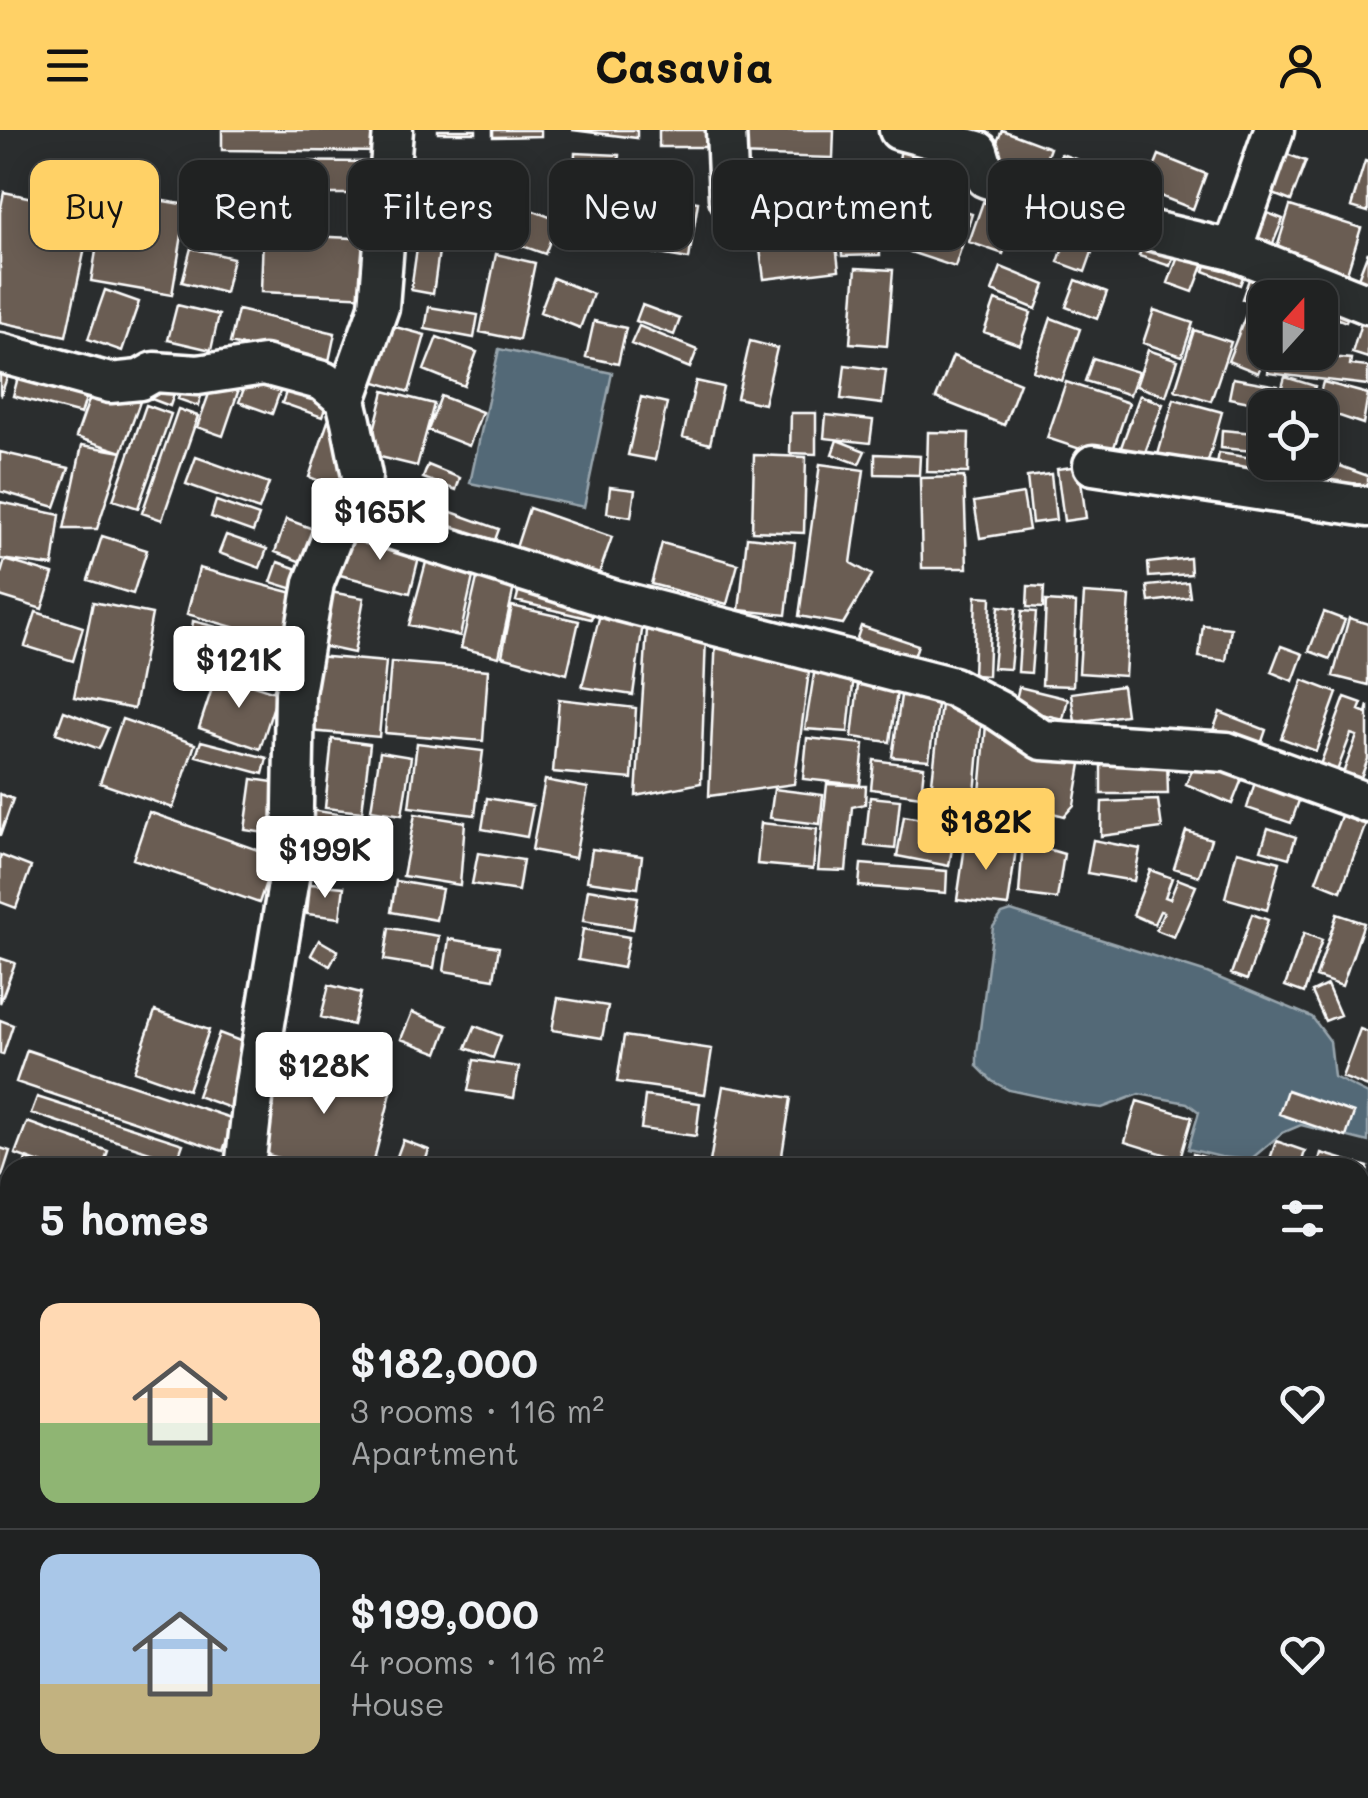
<!DOCTYPE html>
<meta charset="utf-8">
<style>
:root{--surface:#202222;--page:#2d2f2f;--text:#f1f3f6;--muted:#a2a4a5;--line:#3d3f40;--accent:#ffd166}
body{margin:0;font-family:Mali,sans-serif;background:var(--page);color:var(--text);height:100vh;display:flex;flex-direction:column;font-size:38px;white-space:nowrap}
*{box-sizing:border-box;margin:0}
p{font-size:32px;color:var(--muted)}
.icon{flex:none;width:55px;height:55px;fill:none;stroke:currentColor;stroke-width:2;stroke-linecap:round;stroke-linejoin:round}
.map{position:relative;flex:1;overflow:hidden}
.side{position:absolute;left:0px;top:1028px;width:1370px;height:642px;display:flex;flex-direction:column;background:var(--surface);border-radius:30px 30px 0 0;box-shadow:0 5px 25px #0003,0 0 0 2px var(--line)}
.side>*{flex:none}
.top-card{position:absolute;left:30px;top:30px;width:1310px;height:90px;display:flex;gap:20px}
.needle{width:65px;rotate:21deg}
.fabs{position:absolute;left:1248px;top:150px;display:grid;gap:20px}
.fabs a{display:grid;place-items:center;width:90px;height:90px;border-radius:20px;background:var(--surface);box-shadow:0 5px 25px #0003,0 0 0 2px var(--line);font-size:50px}
.price{position:absolute;translate:-50% -85px;padding:0 22px;border-radius:10px;background:#fff;color:#222;font-size:32px;line-height:65px;filter:drop-shadow(0 2px 5px #0008)}
.price::after{content:'';position:absolute;left:50%;top:60px;width:30px;height:22px;margin-left:-15px;background:inherit;clip-path:polygon(0 0,100% 0,50% 100%)}
.price.selected{background:var(--accent);color:#111}
ul{padding:0;list-style:none}
li{display:flex;align-items:center;gap:30px;height:250px;padding:0 40px}
li+li{border-top:2px solid var(--line)}
li span{display:grid;place-items:center;flex:none;width:280px;height:200px;border-radius:20px;color:#555}
li>.icon{margin-inline-start:auto}
span .icon{width:120px;height:120px;fill:#fffc;stroke-width:1}
li b{font-size:42px}
h2{display:flex;justify-content:space-between;align-items:center;height:120px;padding:0 40px;font-size:42px}
.tag{padding:0 35px;border-radius:20px;background:var(--surface);box-shadow:0 5px 25px #0003,0 0 0 2px var(--line);font-size:35px;line-height:90px}
.tag.selected{background:var(--accent);color:#111}
header{display:flex;justify-content:space-between;align-items:center;height:130px;padding:0 40px;background:var(--accent);color:#111;font-size:45px;font-weight:700}
.map>svg:first-child{display:block}
.water{fill:#536977;stroke:#98a5ad;stroke-width:2.5}
.building{fill:#6b5d52;stroke:#fff;stroke-width:2.5}
.lines{fill:none;stroke-linecap:round;stroke-linejoin:round}
.minor-casing{stroke:#fff;stroke-width:45}
.minor{stroke:#2a2d2e;stroke-width:38}
</style>
<header><svg class="icon" aria-label="menu" viewBox="0 0 24 24"><path d="M4 6h16M4 12h16M4 18h16"/></svg>Casavia<svg class="icon" aria-label="person" viewBox="0 0 24 24"><circle cx="12" cy="8" r="4"/><path d="M4 21q1-7 8-7t8 7"/></svg></header>
<div class="map">
<svg width="1368" height="1668" viewBox="0 0 1368 1668">
<rect width="100%" height="100%" fill="#2a2d2e"/>
<filter id="ink" filterUnits="userSpaceOnUse"><feTurbulence type="fractalNoise" baseFrequency=".01" numOctaves="2"/><feDisplacementMap in="SourceGraphic" scale="20" xChannelSelector="R" yChannelSelector="G"/><feConvolveMatrix kernelMatrix="1 2 1 2 8 2 1 2 1" color-interpolation-filters="sRGB"/></filter>
<g filter="url(#ink)">
<!-- water -->
<path class="water" d="M499,219l113,24 -28,134 -114,-24z
M1011,781l196,62 105,44 18,24 4,36 34,17v48l-67,-17 -19,8 -32,27 -29,-3 -33,-8 11,-37 -12,-9 -48,-9 -37,14 -18,-2 -75,-16 -17,-9 -15,-15v-13l16,-126 9,-13z"/>
<!-- building -->
<path class="building" d="M222,0h160v22l-160,-2z
M438,0h38v3h-38z
M493,0h48v6l-48,1z
M572,0h65v8z
M659,0h49v17h-49z
M737,0h97l-1,28 -97,-3z
M1002,0l48,18 -13,35 -49,-19z
M901,16l71,11 -4,22 -70,-10z
M1278,21l28,10 -15,40 -28,-11z
M575,23l44,2 -2,29 -43,-2z
M1061,24l26,9 -8,22 -25,-9z
M1159,25l47,19 -13,35 -48,-19z
M236,31l140,1v32h-140z
M1365,31l3,1v50l-17,-5z
M1092,37l33,11 -10,29 -33,-12z
M434,47l59,12 -8,37 -59,-12z
M878,55l2,70 -38,1 -3,-70z
M576,58l44,16 -13,38 -44,-16z
M106,61l81,14 -15,90 -81,-14z
M4,62l89,19 -27,125 -66,-14v-110z
M646,64l52,8 -9,57 -53,-9z
M895,66l23,7 -6,20 -23,-8z
M499,68l59,22 -13,34 -59,-21z
M927,69l45,15 -17,53 -45,-15z
M983,72l34,12 -14,40 -34,-12z
M831,73l8,67 -75,9 -9,-67z
M1290,76l71,22 -14,45 -71,-22z
M1255,78l28,11 -16,39 -27,-11z
M203,81h62l1,15h-63z
M1075,84l27,10 -17,48 -27,-10z
M263,104l112,5 -3,58 -111,-5z
M1146,104l32,10 -8,22 -31,-10z
M418,111l22,3 -7,50 -22,-4z
M191,118l42,10 -8,35 -43,-11z
M1211,121l37,13 -8,21 -36,-14z
M1368,122v39l-13,-5z
M496,124l39,9 -16,77 -39,-8z
M1179,124l25,9 -11,29 -25,-9z
M1254,135l29,10 -8,23h-10v9l-23,-8z
M1001,137l44,18 -9,24 -44,-18z
M856,138l37,2 -6,76 -37,-3z
M553,148l40,16 -13,34 -40,-16z
M1076,150l31,12 -10,27 -31,-12z
M105,160l34,12 -17,49 -34,-12z
M1320,168l33,6 -7,18 -26,-10z
M995,170l36,13 -11,32 -36,-13z
M177,175l42,10 -8,35 -43,-10z
M642,175l38,14 -6,16 -38,-14z
M429,177l49,8 -4,23 -49,-9z
M1249,177l16,7 1,38 -8,21 -30,-12z
M238,180l97,23 -7,33 -98,-23z
M1154,180l39,13 -11,33 -39,-13z
M1365,180l3,1v47l-16,-5z
M1051,188l29,11 -18,52 -29,-10z
M594,191l32,7 -8,36 -32,-7z
M388,195l37,10 -16,57 -37,-11z
M639,196l58,24 -7,18 -59,-24z
M1194,200l37,12 -20,59 -36,-11z
M437,207l40,15 -13,34 -40,-16z
M750,211l27,7 -13,56 -27,-6z
M1148,220l30,10 -12,36 -30,-10z
M1270,222l81,7 -1,6 18,2v18l-100,-12z
M953,226l67,27 -16,42 -68,-27z
M1093,228l45,14 -8,23 -45,-14z
M0,233l11,3 -10,29 -1,-1z
M845,235l41,5 -4,34 -41,-5z
M21,236l69,19 -9,29 -68,-18z
M249,245l33,11 -10,28 -33,-12z
M215,247l25,9 -17,50 -26,-9z
M1285,247l30,9 -6,21 -30,-9z
M1233,248l45,8 -3,21 -46,-9z
M96,250l46,16 -20,56 -46,-15z
M146,251l29,10 -5,15 -29,-11z
M696,251l27,6 -13,57 -27,-7z
M1066,252l63,21 -19,56 -63,-21z
M1323,252l45,12 -5,30 -47,-16z
M183,254l20,6 -5,16 -20,-7z
M289,254l40,14 -7,19 -40,-14z
M384,261l50,13 -17,62 -49,-12z
M1140,265l23,9 -20,54 -23,-8z
M441,266l41,16 -13,34 -41,-16z
M641,267l26,6 -12,57 -27,-5z
M1174,269l48,13 -17,60 -48,-14z
M146,275l25,9 -33,94 -25,-8z
M178,279l20,7 -36,104 -20,-7z
M791,283h25v41l-26,-1z
M826,285l47,5 -3,23 -46,-5z
M328,291l37,13 -19,57 -37,-14z
M1222,300l43,4v18l-44,-4z
M928,302l41,1 -1,40 -41,-1z
M837,310l28,11 -6,13 -27,-10z
M82,315l40,7 -25,77h-33z
M0,322l69,16 -14,39 -55,-16z
M1219,323l74,11 -2,15 -75,-11z
M875,324l45,2 -1,19 -44,-1z
M754,325l52,2 -2,76 -52,-2z
M196,327l73,26 -10,27 -73,-26z
M1332,333l36,13v30l-45,-17z
M820,334l44,6 -13,93 21,12 -29,49 -44,-8z
M428,335l32,13 -4,12 -33,-12z
M1079,336l7,52 -22,3 -7,-52z
M1051,344l5,46 -24,3 -5,-46z
M964,347l3,91h-45l-2,-90z
M610,357l25,3 -4,27 -24,-4z
M1023,364l6,36 -49,8 -6,-36z
M407,366l92,33 -9,25 -92,-33z
M216,371l43,15 -6,16 -42,-15z
M0,372l60,13 -7,51 -53,-7z
M529,378l83,29 -18,51 -82,-28z
M286,389l30,11 -12,33 -29,-11z
M354,401l66,22 -10,40 -70,-18z
M226,405l41,14 -7,19 -41,-15z
M102,406l45,14 -14,44 -45,-14z
M747,407l48,5 -9,73 -47,-5z
M662,413l76,21 -11,40 -76,-20z
M428,425l47,13 -15,68 -51,-11z
M1190,428l1,16 -42,3 -1,-14z
M5,430l48,14 -11,35 -42,-13v-19z
M278,432l28,10 -6,19 -29,-9z
M199,438l98,26 -12,48 -98,-28z
M478,444l37,8 -16,75 -38,-9z
M521,452l76,20 -6,17 -75,-18z
M1188,452l2,15 -41,5 -2,-16z
M1028,456l16,1 -1,21 -16,-1z
M330,462l34,6 -10,55 -33,-7z
M1084,463l46,3 -5,80 -46,-3z
M976,466l15,1 -3,79 -15,-1z
M1046,471l30,2 -3,83 -31,-1z
M93,472l59,12 -18,95 -60,-12z
M512,476l67,15 -12,53 -65,-18z
M602,476l42,10 -11,79 -51,-8z
M999,476l17,2 -6,61 -17,-1z
M1022,481l14,1 -5,61 -13,-1z
M36,482l47,15 -10,34 -48,-15z
M1324,482l21,8 -15,39 -21,-8z
M1349,488l19,6v61l-35,-9z
M193,491l105,27 -10,36 -100,-21z
M1203,495l28,3 -5,33 -27,-4z
M861,496l57,19 -6,18 -57,-19z
M647,499l59,6 -5,148 -65,13z
M716,504l95,23 -17,127 -85,12z
M1281,516l22,8 -10,27 -22,-9z
M315,526l71,6 -7,75 -70,-6z
M391,532l97,8 -5,71 -98,-8z
M815,538l39,7 -6,57 -43,-3z
M217,543l61,20 -18,56 -61,-21z
M859,546l39,9 -8,57 -38,-5z
M1303,550l34,13 -21,58 -35,-13z
M1122,556l4,29 -51,7 -4,-29z
M1019,557l49,12 -5,20 -49,-11z
M902,559l36,9 -9,62 -37,-3z
M1345,567l17,6 -3,7 7,3 2,-8v54l-8,21 -17,-7 14,-37 -6,-2 -14,37 -17,-6z
M559,569l77,9 -4,71 -79,-7z
M941,574l41,12 -9,100 -44,-8z
M64,581l44,17 -9,21 -43,-16z
M1220,582l46,18 -8,23 -47,-17z
M122,589l73,25 -22,64 -73,-25z
M986,595l32,23 64,10 -8,47 -10,11 -22,-6 -2,26 -63,-9z
M807,608l57,6 -4,41 -57,-6z
M332,609l38,5 -8,68 -37,-4z
M201,611l66,17 -4,16 -67,-18z
M417,613l66,8 -8,64 -66,-8z
M1101,619l66,8 1,37h-67z
M380,622l31,5 -9,58 -31,-5z
M1199,625l45,19 -12,30 -46,-20z
M874,630l50,7 -3,29 -50,-7z
M252,649l35,5 -8,51 -34,-5z
M1256,649l45,16 -10,28 -44,-15z
M545,650l43,8 -13,70 -43,-8z
M827,654l39,2 -1,18 -13,3 -6,64 -28,-1z
M774,659l49,6 -3,29 -50,-6z
M0,664l13,5 -13,37z
M870,667l30,3 -5,49 -30,-3z
M487,668l46,8 -6,31 -45,-8z
M1158,670l4,28 -61,8 1,-34z
M1344,678l24,10 -27,73 -25,-10z
M310,680l34,5 -7,51 -35,-5z
M149,682l126,44 -16,47 -126,-44z
M415,684l50,8 -5,63 -57,-9z
M904,686l52,9 -7,41 -52,-10z
M761,693l56,6 -4,40 -56,-5z
M1268,698l28,9 -7,21 -28,-8z
M1186,701l25,8 -12,37 -25,-8z
M966,709l50,10 -8,57 -51,-6z
M1093,710l47,9 -6,32 -47,-8z
M1023,712l41,12 -7,45 -38,-5z
M592,719l50,7 -4,32 -51,-7z
M1237,721l43,11 -13,48 -42,-12z
M478,723l45,7 -5,31 -46,-7z
M0,725l31,12 -15,41 -16,-6z
M861,734l86,7 -1,22 -87,-7z
M1150,740l22,8 -7,19 5,2 8,-20 18,7 -22,51 -18,-7 8,-18 -4,-1 -6,13 -21,-9z
M396,751l46,8 -6,31 -45,-8z
M310,754l34,3 -4,31 -33,-4z
M588,759l50,8 -5,32 -50,-8z
M1252,784l16,6 -21,60 -16,-6z
M1337,784l27,9 -22,63 -26,-9z
M389,798l50,8 -5,32 -50,-8z
M583,799l46,8 -6,31 -45,-8z
M1304,803l18,7 -18,53 -19,-7z
M449,809l50,8 -5,32 -50,-8z
M319,810l19,11 -8,15 -19,-11z
M0,828l15,5 -15,40z
M329,855l32,8 -8,32 -32,-8z
M1327,855l13,30 -15,6 -13,-29z
M558,868l50,8 -6,32 -50,-8z
M155,881l54,19 -21,60 -54,-19z
M412,882l36,14 -10,27 -37,-14z
M0,890l13,5 -10,30 -3,-1z
M475,896l26,10 -8,22 -27,-10z
M1360,899l8,3v55l-26,-10z
M219,903l37,14 -23,62 -36,-13z
M624,906l88,13 -7,45 -88,-12z
M27,920l207,69 -11,32 -207,-69z
M280,926l113,29 -21,83h-54l-62,-16z
M474,930l45,7 -5,31 -46,-7z
M723,956l68,12 -11,70h-71z
M1287,960l67,23 -8,24 -67,-23z
M645,966l55,7 -4,33 -55,-7z
M37,967l146,47 -6,17 -146,-48z
M1137,971l55,16 -12,42 -55,-17z
M27,992l81,29 -6,17h-48l-39,-14z
M403,1010l26,10 -6,18h-13l-15,-6z
M1276,1011l29,10 -5,17h-33z
M0,1018l10,3 -8,25 -2,-1z
M1321,1023l47,14 -5,28 -3,-1v-26h-43z
M1193,1024l51,14h-54z
M126,1027l32,11h-36z
M1130,1028l38,10h-41z
M26,1029l20,9h-23z
M187,1029l24,9h-27z
M0,1060l10,3v86l-3,9 -7,-2z
M1,1178l9,3v48l-10,-4z
M0,1235l10,4v36l-10,-4z
M0,1313l9,3 -9,29z
M0,1375l10,4v46l-10,-4z
M1360,1399l8,3v40l-8,-3z
M0,1429l10,4v22l-9,24z
M1360,1477l8,2v40l-8,-3z
M0,1568l10,5 -10,24z
M1366,1609l2,59h-14v-8h6v-24z
M214,1660h92v3h-92z
M315,1660h85l6,2 -2,6h-91z
M424,1660h77l-2,8h-47z
M535,1660h49l-3,8h-24z
M607,1660h26l-3,8h-26z
M799,1660h42l-3,8h-14z
M920,1660h63l-2,8h-62z
M997,1660h49l1,8h-50z
M1097,1660h31l-3,8z"/>
<g class="lines">
<defs>
<path id="minor" d="M726,0l3,68
M899,0l79,21 8,27 141,47 105,25 136,54
M1232,120l42,-120
M0,223l110,30 30,-3 14,-8 44,3 66,-10 59,16 23,19 5,21 11,55 -4,43
M346,270l33,-93 14,-177
M1093,335l275,42
M245,1038l9,-78 38,-230 3,-167 19,-110 24,-61 20,-3 257,81 338,87 46,24 43,29 185,12 141,51
M207,1660l2,8
M783,1668l1,-8"/>
</defs>
<!-- minor casing -->
<use href="#minor" class="minor-casing"/>
<!-- minor -->
<use href="#minor" class="minor"/>
</g>
</g>
</svg>
<div class="fabs">
<a><svg class="needle" viewBox="-14 -14 28 28"><path d="M0-13l5 13h-10z" fill="#e53935"/><path d="M0 13l5-13h-10z" fill="#a2a4a5"/></svg></a>
<a><svg class="icon" aria-label="locate" viewBox="0 0 24 24"><circle cx="12" cy="12" r="6"/><path d="M12 2v4M12 18v4M2 12h4M18 12h4"/></svg></a>
</div>
<b class="price" style="left:380px;top:433px">$165K</b>
<b class="price" style="left:239px;top:581px">$121K</b>
<b class="price selected" style="left:986px;top:743px">$182K</b>
<b class="price" style="left:325px;top:771px">$199K</b>
<b class="price" style="left:324px;top:987px">$128K</b>
<div class="top-card">
<a class="tag selected">Buy</a>
<a class="tag">Rent</a>
<a class="tag">Filters</a>
<a class="tag">New</a>
<a class="tag">Apartment</a>
<a class="tag">House</a>
</div>
<section class="side">
<h2>5 homes<svg class="icon" aria-label="filters" viewBox="0 0 24 24"><path d="M4 7h16M4 17h16"/><circle cx="9" cy="7" r="2"/><circle cx="15" cy="17" r="2"/></svg></h2>
<ul>
<li><span style="background:linear-gradient(#ffd9b3 60%,#8fb573 0)"><svg class="icon" aria-label="home" viewBox="0 0 24 24"><path d="M3 11l9-7 9 7M6 9v11h12V9"/></svg></span><div><b>$182,000</b><p>3 rooms · 116 m²</p><p>Apartment</p></div><svg class="icon" aria-label="heart" viewBox="0 0 24 24"><path d="M12 20l-8-8c-3-5 5-10 8-4 3-6 11-1 8 4z"/></svg></li>
<li><span style="background:linear-gradient(#a9c7e8 65%,#c2b280 0)"><svg class="icon" aria-label="home" viewBox="0 0 24 24"><path d="M3 11l9-7 9 7M6 9v11h12V9"/></svg></span><div><b>$199,000</b><p>4 rooms · 116 m²</p><p>House</p></div><svg class="icon" aria-label="heart" viewBox="0 0 24 24"><path d="M12 20l-8-8c-3-5 5-10 8-4 3-6 11-1 8 4z"/></svg></li>
</ul>
</section>
</div>
